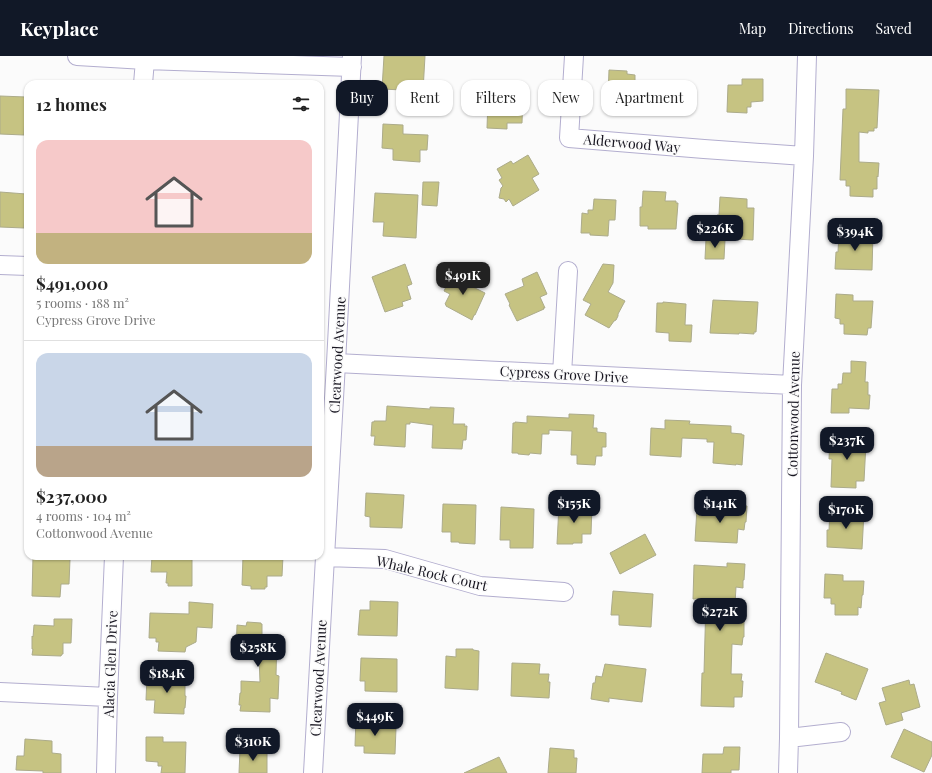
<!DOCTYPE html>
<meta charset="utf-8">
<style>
:root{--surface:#fff;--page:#f6f6f6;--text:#222;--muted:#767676;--line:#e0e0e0;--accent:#111827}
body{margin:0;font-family:"Playfair Display",serif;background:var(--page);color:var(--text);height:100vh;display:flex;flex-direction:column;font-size:15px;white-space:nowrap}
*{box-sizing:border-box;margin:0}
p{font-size:13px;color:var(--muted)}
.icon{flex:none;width:22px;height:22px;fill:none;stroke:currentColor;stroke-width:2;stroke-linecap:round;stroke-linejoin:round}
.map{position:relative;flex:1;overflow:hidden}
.details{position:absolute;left:24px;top:24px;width:300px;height:480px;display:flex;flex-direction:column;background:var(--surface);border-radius:12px;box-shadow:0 1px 3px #0004}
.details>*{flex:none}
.hud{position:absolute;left:336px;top:24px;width:380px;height:36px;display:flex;gap:8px}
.price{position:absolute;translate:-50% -34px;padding:0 9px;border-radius:8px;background:var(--accent);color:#fff;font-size:13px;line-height:26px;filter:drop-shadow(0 1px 2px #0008)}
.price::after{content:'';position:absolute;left:50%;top:24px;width:12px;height:9px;margin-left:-6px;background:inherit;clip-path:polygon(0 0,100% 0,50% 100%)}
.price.selected{background:#222;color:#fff}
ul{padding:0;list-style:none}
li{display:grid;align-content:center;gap:8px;height:212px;padding:0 12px}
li+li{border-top:1px solid var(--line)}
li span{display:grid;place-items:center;height:124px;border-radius:12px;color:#555}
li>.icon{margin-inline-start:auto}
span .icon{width:72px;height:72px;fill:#fffc;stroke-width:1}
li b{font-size:17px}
h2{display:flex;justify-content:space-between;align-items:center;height:48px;padding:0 12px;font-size:17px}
.tag{padding:0 14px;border-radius:12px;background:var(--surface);box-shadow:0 1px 3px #0004;font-size:14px;line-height:36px}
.tag.selected{background:var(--accent);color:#fff}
header{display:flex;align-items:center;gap:24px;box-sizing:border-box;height:56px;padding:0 20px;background:var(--accent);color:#fff}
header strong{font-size:19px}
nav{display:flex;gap:22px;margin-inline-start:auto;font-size:14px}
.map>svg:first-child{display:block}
.building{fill:#c6c382;stroke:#acab8a}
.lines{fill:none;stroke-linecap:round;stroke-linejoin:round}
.minor-casing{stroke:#b3aecf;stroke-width:20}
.minor{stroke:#fff;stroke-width:18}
.labels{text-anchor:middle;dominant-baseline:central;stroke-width:3;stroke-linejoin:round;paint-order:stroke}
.street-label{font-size:14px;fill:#181621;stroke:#fbfbfb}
</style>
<header>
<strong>Keyplace</strong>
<nav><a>Map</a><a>Directions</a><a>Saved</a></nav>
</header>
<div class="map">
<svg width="932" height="717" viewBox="0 0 932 717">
<rect width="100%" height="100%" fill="#fbfbfb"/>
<!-- building -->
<path class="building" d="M384,0h41l-2,35 -41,-2z
M609,14l18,1v3l8,1v6h15l-1,26 -31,-1v-8h-10z
M742,23h21v22l-12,1v5h-4v6l-20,-1 1,-27h14z
M846,33l33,1 -2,38h-3v3h-6v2l-9,-1v30l20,1 -1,14 -1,-1v13h-4v8l-23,-1v-10h-4v-6h-6l3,-71h3z
M502,38l21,1 -1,28h-15v6l-20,-1 1,-28 14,1z
M0,40l26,1 -2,38 -24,-1z
M383,68l20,1v9l25,1 -1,15h-7v12l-27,-2v-11l-11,-1z
M528,99l11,19 -7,4 7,12 -26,16 -4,-7 -3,3 -2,-3 -5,-1 2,-10 2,-2 -4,-6 3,-2 -5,-9 14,-8 2,3z
M423,126h16l-2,24 -15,-1z
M643,135l23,1 -1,9h11v2h2l-2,26h-28v-3h-8v-19h2z
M0,136l26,2 -2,34 -24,-1z
M375,137l43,2 -2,43 -33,-2 1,-14h-11z
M720,141l27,2v9h7l-1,32 -37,-2 1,-23h2z
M594,143l22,1 -1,20h-6l-1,16 -18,-1v-2h-9l1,-20 6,1v-4h5z
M839,177l34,1 -1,36 -37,-1 1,-17h2z
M706,183l19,1 -1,19h-19z
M405,208l7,20 -5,2 4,13 -9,3 1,4 -18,6 -13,-35z
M603,208l11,1 -1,18 -5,9 17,9 -7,13v2l-2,4 -2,1 -5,7 -24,-13 6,-11 -8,-4z
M454,214l16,8 -3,6 18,9 -10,22h-1l-2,5 -26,-14v-1l-1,-1 5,-10 -6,-3z
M537,216l10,22 -7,3 5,11h-2l1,1 -27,12 -8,-16 1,-1 -5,-10 19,-8 -2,-7z
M836,238l17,1v6h20l-2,27h-3l-1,7 -23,-1v-10h-4v-5l-5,-1z
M713,244l45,2 -2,30h-2v2l-15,-1v1l-29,-1z
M663,246l23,2 -1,21h7l-1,17 -22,-1v-8l-13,-1 1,-29h6z
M851,305l15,1 -1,20h3v13h2l-1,14 -20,-1v5h-18l1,-24h6v-5h4l1,-11h8z
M387,350l43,3v-2l24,1 -1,16h12l-1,2h3l-1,14h-3l-1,9 -30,-1 1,-23 -23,-3v2h-4l-1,23 -31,-2 1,-9h-4l1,-14h2v-1h12z
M569,358l25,1 -1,13h4v4l9,1v14h-4v9h-6l-1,9 -18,-1v-9h-6l1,-24 -23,-1v4h-7l-1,20 -11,-1 -1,2 -11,-1v-1h-6l1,-30h2v-1l12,1v-7l42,2z
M665,364l25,1 -1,3 42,2v7l11,1v1h2l-2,30 -6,-1v1l-23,-2 1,-21h-7v-3l-25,-1 -1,19 -31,-2 1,-27 14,1z
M830,380l27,1v2l6,1 -1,2 4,1 -2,38h-8v7l-25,-1 1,-28h-3z
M366,437l38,2 -2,33 -32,-1v-10l-5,-1z
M443,448l33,1 -1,39 -16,-1v-1h-8v-10h-9z
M559,449l33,1 -1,28h-9v9h-9v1h-16z
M729,449l18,1 -1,16h-1l-1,8 -6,-1 -1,14 -42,-2 2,-33 32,1z
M501,451l33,2 -1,39h-23v-8h-10z
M830,454l34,2 -2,37 -35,-2v-17h2z
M645,478l11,21 -36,19 -10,-21z
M33,500l21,1v2h16l-1,25h-8l-1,13 -28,-1z
M152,500h40v30h-24v-3h-2l1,-11h-16z
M243,500h40l-1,20h-15v11h-2v2h-14v-3l-9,-1z
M727,507l18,1 -1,16h-1v8l-7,-1 -2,33h10v17h-1l-1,8 -10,-1 -1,30h11l-1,7h2l-1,16h-8v10l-33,-1 1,-33h2l2,-74h-13l1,-34 33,2z
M825,518l18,1v6h21l-1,14h-1l-1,13 -3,-1v8h-23v-11h-4v-6h-7z
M613,535l40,3 -2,33 -32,-2v-10h-8z
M370,545l28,1 -1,34 -39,-1 2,-25h10z
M189,546l24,2 -1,24 -15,-1 -1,15 -10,5 -1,5 -27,-1 1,-9h-3v-4h-7l1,-25 39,1z
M54,563h18l-1,24h-8v11h-1l-1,2 -29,-1 1,-6h-1v-13l1,1 1,-12 20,1z
M247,566l14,1v1h1v13h15l-1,38 3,1 -1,23 -8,-1v14l-30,-1 1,-6h-2l1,-12h1v-12l19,1 -1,-26h-23l1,-31 9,1z
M456,593h17v1l6,1 -1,39 -33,-2 1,-32 10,1z
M826,597l42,16 -12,31 -15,-6 1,-2 -27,-10z
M361,602l36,1v33l-32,-1v-10h-5z
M512,607l28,1 -1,10h10l-1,8h2l-1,16 -38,-2z
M605,608l41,5 -4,33 -33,-4v4l-18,-3 2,-16h2l1,-7 6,1z
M147,620l36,2v7h2v11h1l-1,12h-1v6l-30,-1 1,-13h-9z
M909,624l1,5 4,-1 6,23 -19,6 2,7 -17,5 -7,-22 7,-2 -4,-13z
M356,661l17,1v4h8v6h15l-1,26 -31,-1v-7h-9z
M904,673l28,13v13l-8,17 -33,-15z
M146,681h17v5h23l-1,31h-24l1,-7h-4v-4l-12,-1z
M25,683l27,2v12l9,1v19h-18v-2l-27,-1 1,-14h7z
M724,691h16l-1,23h-8v3h-29l1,-19h20z
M550,692l24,2v8h3l-1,15h-28z
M240,694l27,1v22h-28z
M499,701l8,16h-43z"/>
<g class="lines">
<defs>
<path id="minor" d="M77,0l68,4 207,7
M574,0l-5,82 135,11 100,7
M143,28l2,-24
M0,209l28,1
M336,307l456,22
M562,318l6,-103
M325,501l60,2 95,27 84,6
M0,636l108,5
M789,682l52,-6
M106,717l2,-76 6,-141
M313,717l12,-216 11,-194 16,-307
M788,717l1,-35 3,-353 12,-229 3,-100"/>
</defs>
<!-- minor casing -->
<use href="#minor" class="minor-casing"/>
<!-- minor -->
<use href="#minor" class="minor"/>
</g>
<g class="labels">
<!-- street labels -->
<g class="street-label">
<text transform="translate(632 87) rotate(5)">Alderwood Way</text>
<text transform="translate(337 299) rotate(-87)">Clearwood Avenue</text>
<text transform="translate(564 318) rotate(3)">Cypress Grove Drive</text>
<text transform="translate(793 358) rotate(-89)">Cottonwood Avenue</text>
<text transform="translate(432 517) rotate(13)">Whale Rock Court</text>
<text transform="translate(110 608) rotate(-88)">Alacia Glen Drive</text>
<text transform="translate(318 622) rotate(-87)">Clearwood Avenue</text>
</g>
</g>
</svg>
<b class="price" style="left:715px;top:193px">$226K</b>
<b class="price" style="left:855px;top:196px">$394K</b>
<b class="price selected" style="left:463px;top:240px">$491K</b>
<b class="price" style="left:847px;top:405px">$237K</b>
<b class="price" style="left:574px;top:468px">$155K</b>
<b class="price" style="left:720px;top:468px">$141K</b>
<b class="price" style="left:846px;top:474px">$170K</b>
<b class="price" style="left:720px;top:576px">$272K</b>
<b class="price" style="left:258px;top:612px">$258K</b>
<b class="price" style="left:167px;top:638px">$184K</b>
<b class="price" style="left:375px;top:681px">$449K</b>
<b class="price" style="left:253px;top:706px">$310K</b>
<div class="hud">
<a class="tag selected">Buy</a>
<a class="tag">Rent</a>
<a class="tag">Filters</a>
<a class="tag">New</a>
<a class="tag">Apartment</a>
</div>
<section class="details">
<h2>12 homes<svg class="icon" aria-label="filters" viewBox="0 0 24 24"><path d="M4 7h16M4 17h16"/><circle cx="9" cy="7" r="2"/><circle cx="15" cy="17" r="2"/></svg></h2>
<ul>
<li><span style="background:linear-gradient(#f6c9c9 75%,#c2b280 0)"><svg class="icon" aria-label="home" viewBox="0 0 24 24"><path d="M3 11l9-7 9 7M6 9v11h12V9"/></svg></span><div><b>$491,000</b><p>5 rooms · 188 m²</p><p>Cypress Grove Drive</p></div></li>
<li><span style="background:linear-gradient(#c9d6e8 75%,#b9a48a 0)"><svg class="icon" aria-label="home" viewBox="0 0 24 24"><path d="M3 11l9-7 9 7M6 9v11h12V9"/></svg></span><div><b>$237,000</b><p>4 rooms · 104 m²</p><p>Cottonwood Avenue</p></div></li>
</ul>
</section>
</div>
